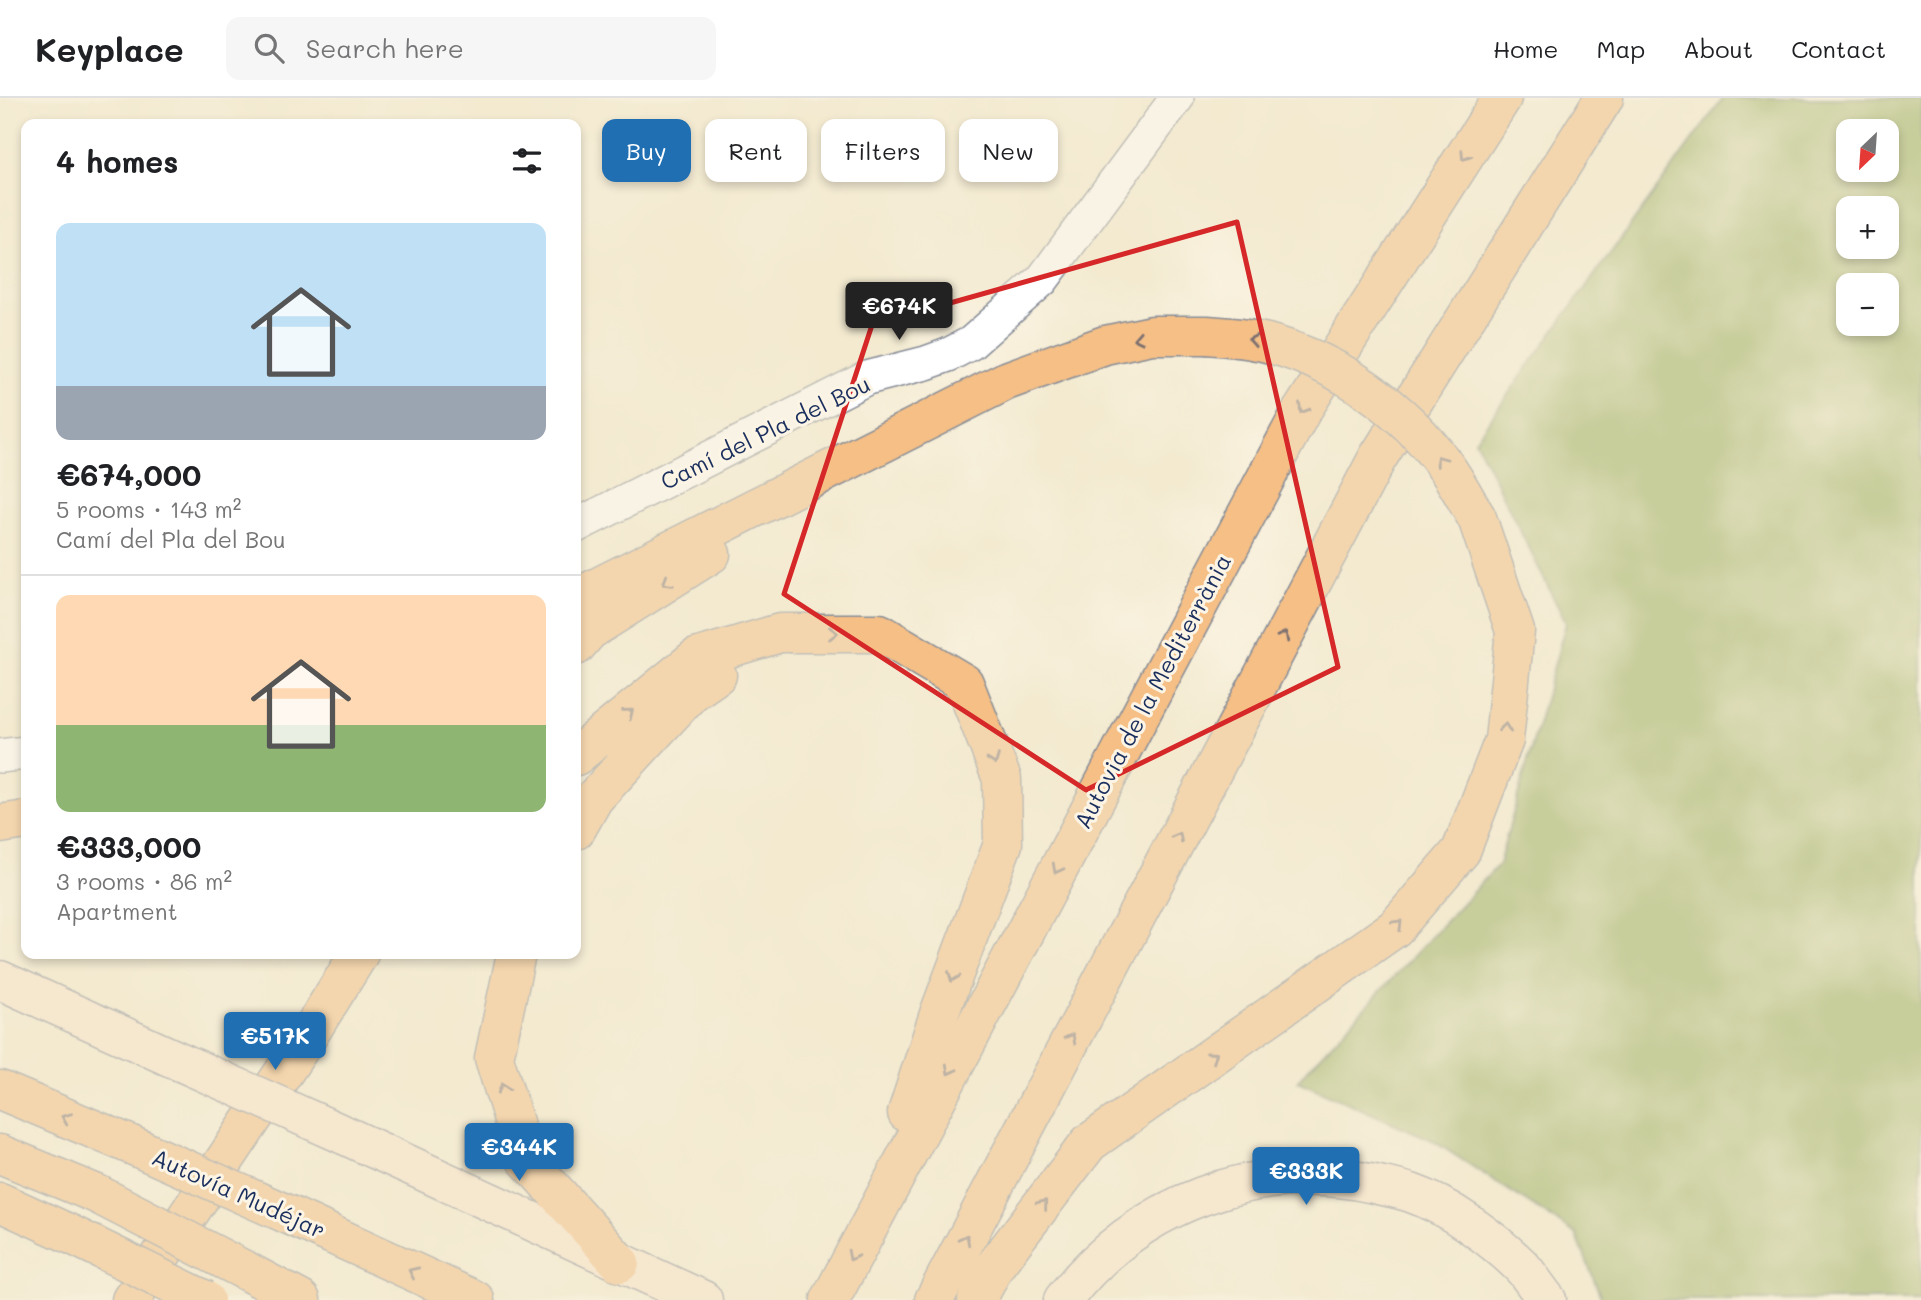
<!DOCTYPE html>
<meta charset="utf-8">
<style>
:root{--surface:#fff;--page:#f6f6f6;--text:#202124;--muted:#757577;--line:#e0e0e0;--accent:#1f6fb2}
body{margin:0;font-family:Mali,sans-serif;background:var(--page);color:var(--text);height:100vh;display:flex;flex-direction:column;font-size:26px;white-space:nowrap}
*{box-sizing:border-box;margin:0}
p{font-size:23px;color:var(--muted)}
.icon{flex:none;width:38px;height:38px;fill:none;stroke:currentColor;stroke-width:2;stroke-linecap:round;stroke-linejoin:round}
.map{position:relative;flex:1;overflow:hidden}
.panel{position:absolute;left:21px;top:21px;width:560px;height:840px;display:flex;flex-direction:column;background:var(--surface);border-radius:14px;box-shadow:0 4px 10px #0003}
.panel>*{flex:none}
.hud{position:absolute;left:602px;top:21px;width:665px;height:63px;display:flex;gap:14px}
.needle{width:46px;rotate:205deg}
.controls{position:absolute;left:1836px;top:21px;display:grid;gap:14px}
.controls a{display:grid;place-items:center;width:63px;height:63px;border-radius:14px;background:var(--surface);box-shadow:0 4px 10px #0003;font-size:35px}
.price{position:absolute;translate:-50% -60px;padding:0 16px;border-radius:7px;background:var(--accent);color:#fff;font-size:23px;line-height:46px;filter:drop-shadow(0 2px 4px #0008)}
.price::after{content:'';position:absolute;left:50%;top:42px;width:21px;height:16px;margin-left:-10px;background:inherit;clip-path:polygon(0 0,100% 0,50% 100%)}
.price.selected{background:#222;color:#fff}
ul{padding:0;list-style:none}
li{display:grid;align-content:center;gap:14px;height:371px;padding:0 35px}
li+li{border-top:2px solid var(--line)}
li span{display:grid;place-items:center;height:217px;border-radius:14px;color:#555}
li>.icon{margin-inline-start:auto}
span .icon{width:126px;height:126px;fill:#fffc;stroke-width:1}
li b{font-size:30px}
h2{display:flex;justify-content:space-between;align-items:center;height:84px;padding:0 35px;font-size:30px}
.pill{padding:0 24px;border-radius:14px;background:var(--surface);box-shadow:0 4px 10px #0003;font-size:24px;line-height:63px}
.pill.selected{background:var(--accent);color:#fff}
header{display:flex;align-items:center;gap:42px;box-sizing:border-box;height:98px;padding:0 35px;background:var(--surface);border-bottom:2px solid var(--line)}
header strong{font-size:33px}
nav{display:flex;gap:38px;margin-inline-start:auto;font-size:24px}
.search{width:490px;height:63px;background:var(--page);display:flex;align-items:center;gap:18px;box-sizing:border-box;padding:0 24px;border-radius:14px;color:var(--muted);font-size:26px}
.map>svg:first-child{display:block}
.forest{fill:#94ac5d;stroke:#586e5e;stroke-width:2;fill-rule:evenodd}
.lines{fill:none;stroke-linecap:round;stroke-linejoin:round}
.street-casing{stroke:#878c97;stroke-width:36}
.secondary-casing{stroke:#878c97;stroke-width:41}
.highway-casing{stroke:#878c97;stroke-width:41}
.street{stroke:#fff;stroke-width:33}
.secondary{stroke:#fbe5cf;stroke-width:38}
.highway{stroke:#f5bf86;stroke-width:38}
.secondary-bridge-casing{stroke:#878c97;stroke-width:41;stroke-linecap:butt}
.highway-bridge-casing{stroke:#878c97;stroke-width:41;stroke-linecap:butt}
.secondary-bridge{stroke:#fbe5cf;stroke-width:38}
.highway-bridge{stroke:#f5bf86;stroke-width:38}
.oneway{stroke:#7d7070}
.marked{fill:none;stroke:#d62828;stroke-width:5;stroke-linejoin:round}
.labels{text-anchor:middle;dominant-baseline:central;stroke-width:6;stroke-linejoin:round;paint-order:stroke}
.street-label{font-size:23px;fill:#1b2f5e;stroke:#fcf5e5}
</style>
<header>
<strong>Keyplace</strong>
<div class="search"><svg class="icon" aria-label="search" viewBox="0 0 24 24"><circle cx="10" cy="10" r="6"/><path d="M15 15l6 6"/></svg>Search here</div>
<nav><a>Home</a><a>Map</a><a>About</a><a>Contact</a></nav>
</header>
<div class="map">
<svg width="1921" height="1202" viewBox="0 0 1921 1202">
<rect width="100%" height="100%" fill="#fcf5e5"/>
<filter id="ink" filterUnits="userSpaceOnUse"><feTurbulence type="fractalNoise" baseFrequency=".0143" numOctaves="2"/><feDisplacementMap in="SourceGraphic" scale="14" xChannelSelector="R" yChannelSelector="G"/><feConvolveMatrix kernelMatrix="1 2 1 2 8 2 1 2 1" color-interpolation-filters="sRGB"/></filter>
<filter id="wash" filterUnits="userSpaceOnUse"><feTurbulence type="fractalNoise" baseFrequency=".00686" numOctaves="4" result="noise"/><feDisplacementMap in="SourceGraphic" scale="28" xChannelSelector="R" yChannelSelector="G"/><feGaussianBlur stdDeviation="1.57" result="paint"/><feColorMatrix in="noise" values="0 0 0 0 0 0 0 0 0 0 0 0 0 0 0 0 0 1.4 0 .05"/><feComposite in="paint" operator="in"/></filter>
<g filter="url(#wash)">
<rect width="100%" height="100%" fill="#f3ead0"/>
<!-- forest -->
<path class="forest" d="M1723,0h198v1202h-319l-26,-66 -146,-95 -133,-58 202,-217 67,-241 -91,-183zM1848,33h38v39h-38zM1848,110h38v39h-38zM1848,187h38v39h-38z"/>
</g>
<g filter="url(#ink)">
<g class="lines">
<defs>
<path id="street" d="M576,428l291,-148 59,-15 22,-8 23,-12 71,-63 135,-182
M0,658l26,-3"/>
<path id="secondary" d="M0,882l183,83
M342,1036l361,166
M1063,1202c72,-96 194,-142 311,-116 12,3 25,5 37,9 38,13 81,45 110,73 9,10 17,23 26,34"/>
<path id="highway" d="M576,500l430,-217 99,-36 47,-10h54
M576,548l13,-15 122,-77
M576,658l120,-98 84,-25h100l84,50 38,96 1,65 -64,170 -32,99
M0,726l26,-4
M576,732l18,-32 97,-105 26,-18
M516,856l-22,104 31,100 95,105
M0,992l129,54
M0,1056l97,40
M0,1104l70,32
M289,1117l186,85
M248,1174l53,28
M131,1202l177,-264 51,-82
M830,1202l471,-888 201,-314
M934,1202l443,-841 227,-361
M977,1202l17,-33 95,-124 306,-215 66,-77 43,-111 11,-109 -38,-113"/>
</defs>
<!-- street casing -->
<use href="#street" class="street-casing"/>
<!-- secondary casing -->
<use href="#secondary" class="secondary-casing"/>
<!-- highway casing -->
<use href="#highway" class="highway-casing"/>
<!-- street -->
<use href="#street" class="street"/>
<!-- secondary -->
<use href="#secondary" class="secondary"/>
<!-- highway -->
<use href="#highway" class="highway"/>
<defs>
<path id="secondary-bridge" d="M183,965l159,71"/>
<path id="highway-bridge" d="M1206,237c23,2 46,3 68,10 66,19 129,63 169,118 13,17 23,37 34,55
M129,1046l160,71
M97,1096l151,78
M70,1136l135,66"/>
</defs>
<!-- secondary-bridge casing -->
<use href="#secondary-bridge" class="secondary-bridge-casing"/>
<!-- highway-bridge casing -->
<use href="#highway-bridge" class="highway-bridge-casing"/>
<!-- secondary-bridge -->
<use href="#secondary-bridge" class="secondary-bridge"/>
<!-- highway-bridge -->
<use href="#highway-bridge" class="highway-bridge"/>
</g>
<!-- one-way arrows -->
<defs><path id="oneway-chevron" d="M-2-3.5L2.5 0L-2 3.5" fill="none" stroke-width="1.6" stroke-linecap="round" stroke-linejoin="round" transform="scale(1.75)"/></defs>
<g class="oneway">
<use href="#oneway-chevron" transform="translate(1465 58) rotate(123)"/>
<use href="#oneway-chevron" transform="translate(1138 240) rotate(168)"/>
<use href="#oneway-chevron" transform="translate(1253 242) rotate(-169)"/>
<use href="#oneway-chevron" transform="translate(1303 311) rotate(121)"/>
<use href="#oneway-chevron" transform="translate(1440 362) rotate(-127)"/>
<use href="#oneway-chevron" transform="translate(667 484) rotate(148)"/>
<use href="#oneway-chevron" transform="translate(833 535)"/>
<use href="#oneway-chevron" transform="translate(1284 538) rotate(-62)"/>
<use href="#oneway-chevron" transform="translate(629 615) rotate(-39)"/>
<use href="#oneway-chevron" transform="translate(1505 630) rotate(-84)"/>
<use href="#oneway-chevron" transform="translate(994 662) rotate(69)"/>
<use href="#oneway-chevron" transform="translate(1178 739) rotate(-62)"/>
<use href="#oneway-chevron" transform="translate(1057 771) rotate(118)"/>
<use href="#oneway-chevron" transform="translate(1398 826) rotate(-45)"/>
<use href="#oneway-chevron" transform="translate(953 879) rotate(111)"/>
<use href="#oneway-chevron" transform="translate(1071 940) rotate(-62)"/>
<use href="#oneway-chevron" transform="translate(1213 958) rotate(-35)"/>
<use href="#oneway-chevron" transform="translate(950 972) rotate(118)"/>
<use href="#oneway-chevron" transform="translate(503 990) rotate(-107)"/>
<use href="#oneway-chevron" transform="translate(66 1020) rotate(-157)"/>
<use href="#oneway-chevron" transform="translate(1043 1106) rotate(-52)"/>
<use href="#oneway-chevron" transform="translate(965 1141) rotate(-62)"/>
<use href="#oneway-chevron" transform="translate(852 1158) rotate(117)"/>
<use href="#oneway-chevron" transform="translate(413 1174) rotate(-155)"/>
</g>
</g>
<!-- marked area -->
<path d="M0 0H1921V1202H0ZM1237,124l101,445 -252,123 -302,-196 88,-269z" fill="#f3ead0" fill-opacity=".55" fill-rule="evenodd"/>
<path class="marked" d="M1237,124l101,445 -252,123 -302,-196 88,-269z"/>
<g class="labels">
<!-- street labels -->
<g class="street-label">
<text transform="translate(765 334) rotate(-26)">Camí del Pla del Bou</text>
<text transform="translate(1152 593) rotate(-62)">Autovia de la Mediterrània</text>
<text transform="translate(239 1095) rotate(24)">Autovía Mudéjar</text>
</g>
</g>
</svg>
<div class="controls">
<a><svg class="needle" viewBox="-14 -14 28 28"><path d="M0-13l5 13h-10z" fill="#e53935"/><path d="M0 13l5-13h-10z" fill="#757577"/></svg></a>
<a>+</a>
<a>−</a>
</div>
<b class="price selected" style="left:899px;top:244px">€674K</b>
<b class="price" style="left:275px;top:974px">€517K</b>
<b class="price" style="left:519px;top:1085px">€344K</b>
<b class="price" style="left:1306px;top:1109px">€333K</b>
<div class="hud">
<a class="pill selected">Buy</a>
<a class="pill">Rent</a>
<a class="pill">Filters</a>
<a class="pill">New</a>
</div>
<section class="panel">
<h2>4 homes<svg class="icon" aria-label="filters" viewBox="0 0 24 24"><path d="M4 7h16M4 17h16"/><circle cx="9" cy="7" r="2"/><circle cx="15" cy="17" r="2"/></svg></h2>
<ul>
<li><span style="background:linear-gradient(#bfe0f5 75%,#9aa5b1 0)"><svg class="icon" aria-label="home" viewBox="0 0 24 24"><path d="M3 11l9-7 9 7M6 9v11h12V9"/></svg></span><div><b>€674,000</b><p>5 rooms · 143 m²</p><p>Camí del Pla del Bou</p></div></li>
<li><span style="background:linear-gradient(#ffd9b3 60%,#8fb573 0)"><svg class="icon" aria-label="home" viewBox="0 0 24 24"><path d="M3 11l9-7 9 7M6 9v11h12V9"/></svg></span><div><b>€333,000</b><p>3 rooms · 86 m²</p><p>Apartment</p></div></li>
</ul>
</section>
</div>
